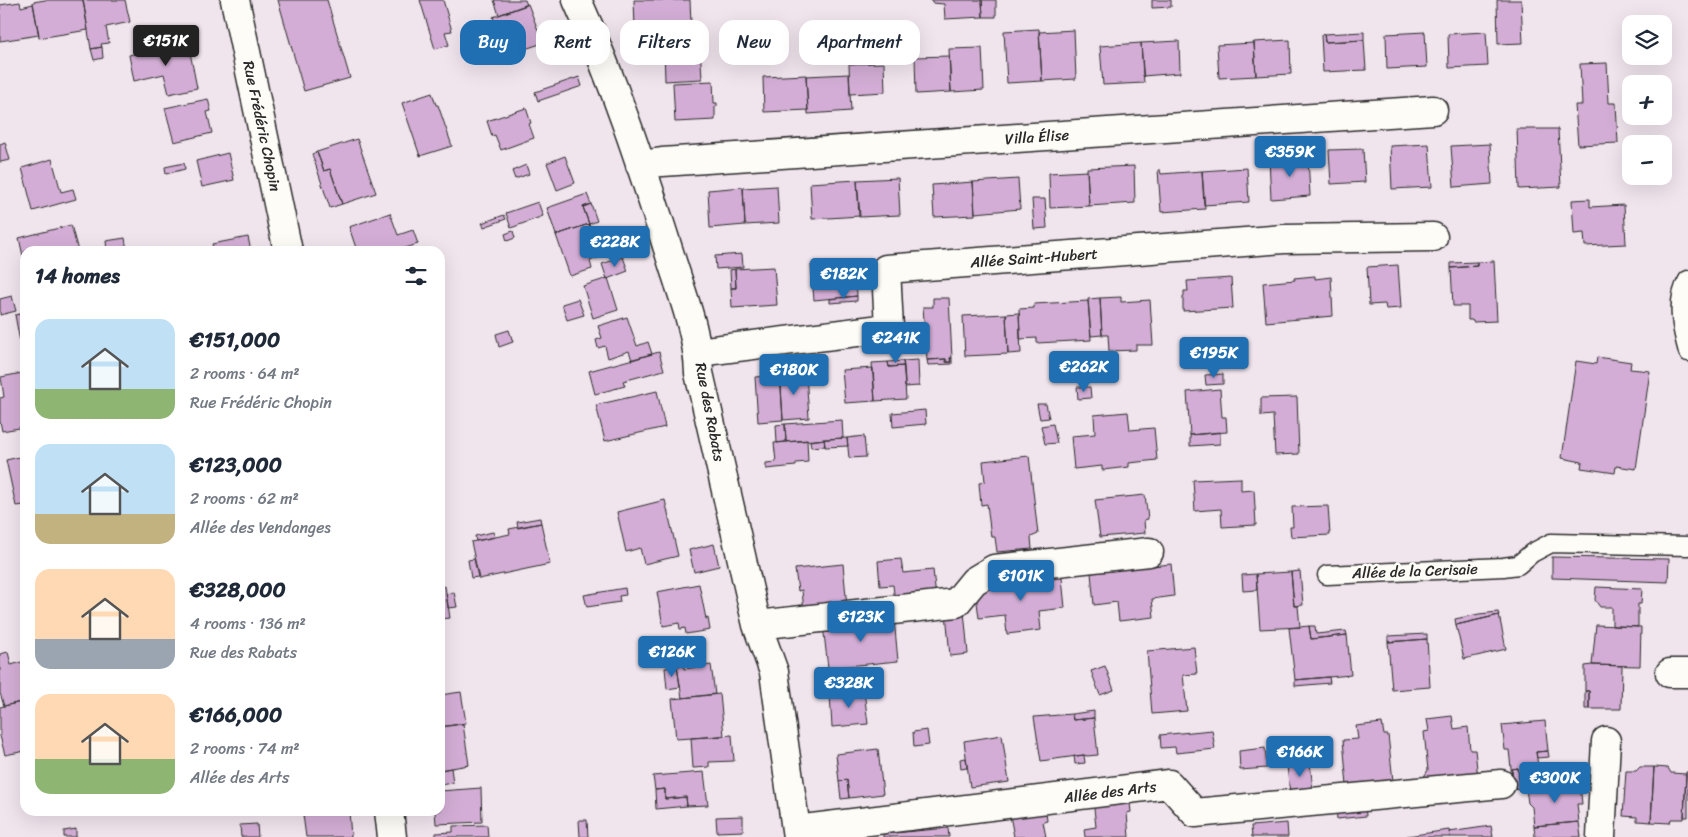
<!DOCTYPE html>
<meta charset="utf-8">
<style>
:root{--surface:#fff;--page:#f6f6f7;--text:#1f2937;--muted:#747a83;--accent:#1f6fb2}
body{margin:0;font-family:Sriracha,sans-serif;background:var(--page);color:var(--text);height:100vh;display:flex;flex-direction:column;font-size:19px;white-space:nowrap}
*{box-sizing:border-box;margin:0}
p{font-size:16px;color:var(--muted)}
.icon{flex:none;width:28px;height:28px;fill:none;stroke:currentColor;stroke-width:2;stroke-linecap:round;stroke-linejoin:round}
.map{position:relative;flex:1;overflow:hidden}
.details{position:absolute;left:20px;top:246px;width:425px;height:570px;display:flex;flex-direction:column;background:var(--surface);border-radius:15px;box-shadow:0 5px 20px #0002}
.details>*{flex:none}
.top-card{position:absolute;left:460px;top:20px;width:475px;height:45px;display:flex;gap:10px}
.controls{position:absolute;left:1622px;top:15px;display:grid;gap:10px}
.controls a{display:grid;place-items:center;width:50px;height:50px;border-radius:10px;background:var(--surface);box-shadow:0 5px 20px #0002;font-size:25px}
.price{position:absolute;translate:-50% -42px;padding:0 11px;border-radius:5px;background:var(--accent);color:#fff;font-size:16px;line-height:32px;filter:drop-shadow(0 1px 2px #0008)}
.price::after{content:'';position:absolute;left:50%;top:30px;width:15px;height:11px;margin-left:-8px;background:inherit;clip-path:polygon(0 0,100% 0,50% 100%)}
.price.active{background:#222;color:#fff}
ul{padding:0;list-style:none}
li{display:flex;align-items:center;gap:15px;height:125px;padding:0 15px}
li span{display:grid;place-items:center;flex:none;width:140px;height:100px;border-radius:15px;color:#555}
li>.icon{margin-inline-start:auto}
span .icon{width:60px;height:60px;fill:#fffc;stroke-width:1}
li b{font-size:21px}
h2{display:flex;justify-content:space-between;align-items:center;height:60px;padding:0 15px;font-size:21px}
.chip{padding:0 18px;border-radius:15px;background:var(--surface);box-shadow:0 5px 20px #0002;font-size:18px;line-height:45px}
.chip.active{background:var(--accent);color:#fff}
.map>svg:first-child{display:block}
.building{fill:#d3add5;stroke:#2b2b2b}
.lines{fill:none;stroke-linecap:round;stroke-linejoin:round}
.lane-casing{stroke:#2b2b2b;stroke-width:21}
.street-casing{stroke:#2b2b2b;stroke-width:31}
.lane{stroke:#fdfcf7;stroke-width:18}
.street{stroke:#fdfcf7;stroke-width:28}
.labels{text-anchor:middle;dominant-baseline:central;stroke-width:5;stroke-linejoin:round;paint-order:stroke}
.street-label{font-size:15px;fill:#2b2b2b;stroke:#fdfcf7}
</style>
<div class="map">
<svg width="1688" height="837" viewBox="0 0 1688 837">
<rect width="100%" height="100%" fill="#f0e4ed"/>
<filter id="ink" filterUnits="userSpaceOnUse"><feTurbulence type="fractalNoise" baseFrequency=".02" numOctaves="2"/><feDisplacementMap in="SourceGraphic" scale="10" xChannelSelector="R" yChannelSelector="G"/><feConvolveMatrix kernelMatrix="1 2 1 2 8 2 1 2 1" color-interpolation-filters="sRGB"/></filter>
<g filter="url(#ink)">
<!-- building -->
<path class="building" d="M45,0h38l5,30 -49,8 -6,-36z
M83,0h42l5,22 -24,5 3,16 -8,1 1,3 -11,2z
M278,0h49l23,78 -46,13z
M420,0h23l9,31 -7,1 4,13 -14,4z
M494,0h31l2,5 -28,10z
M634,0h56l1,24 -56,4z
M932,0h50l1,17 -38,2 -1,-15 -12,-1z
M982,0h14v17h-13z
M1152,0h19v7l-19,1z
M1497,0h24l2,43 -25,1z
M20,2l1,5 12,-3 6,31 -39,6v-36z
M528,4l15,39 -36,12 -14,-38z
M1039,29l3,52 -35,2 -3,-52z
M1074,30l2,49 -34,2 -3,-49z
M1364,32v8l-39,2 -1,-8z
M1425,32l2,35 -40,2 -1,-35z
M1486,32l2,34 -39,2 -1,-34z
M1324,34l1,8 39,-2 2,30 -43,2 -2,-37z
M1290,40l1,34 -35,2 -2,-34z
M1179,41l1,32 -37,3 -2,-33z
M188,42l9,46 -28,6 -5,-20 -30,7 -5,-26z
M1141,43l3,40 -41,2 -3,-39z
M1254,43l2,33 -37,2 -2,-33z
M700,45l2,34 -37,2 -1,-34z
M102,47l1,11 -9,2 -3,-11z
M982,48l2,42 -33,2 -2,-43z
M949,56l2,36 -35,2 -1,-37z
M884,63l1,29 -35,2 -1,-30z
M1607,63l2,40h7l2,40 -40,2 -3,-40h7l-2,-41z
M849,74l2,37 -43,3 -2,-38z
M806,75l2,35 -44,2 -1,-35z
M579,77l3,9 -44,15 -3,-9z
M713,81l1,22h3v3l-2,1v13l-40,2 -2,-39z
M432,93l4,12h2l14,41 -32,10 -18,-53z
M208,99l3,12 -4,1 5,21 -38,9 -9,-34z
M526,108l5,15 -2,1 5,14 -33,12 -6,-15 -3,1 -5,-15z
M1517,129h41l3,58 -42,2z
M357,139l19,54 -34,11 -12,-35 -6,2 -7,-19z
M5,142l5,18 -10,2v-18z
M1429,144l3,43 -40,2 -2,-43z
M1490,144l2,40 -38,3 -3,-41z
M1363,149l2,33 -34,2 -2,-34z
M317,152l7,19 6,-2 12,35 -12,4 -18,-54z
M228,153l6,27 -32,7 -6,-26z
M565,156l10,27 -18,7 -10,-27z
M1308,156l2,40 -39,3 -2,-40z
M52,159l9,33 12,-3 3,10 -43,12 -11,-43z
M184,163l1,6 -19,5 -1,-7z
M526,165l3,9 -14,5 -3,-8z
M1134,166l1,37 -46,3 -2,-38z
M1247,168l2,34 -45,3 -2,-34z
M1158,170h2l1,4 41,-3 3,38 -44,3z
M1087,171l2,35 -39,2 -1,-35z
M898,178l2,37 -41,2 -2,-37z
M1018,179l2,30 -45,4 -2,-31z
M857,180l3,36 -48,3 -2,-36z
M973,182l2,33 -41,2 -2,-32z
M777,186l2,37 -34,2 -2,-37z
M743,187l2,38 -35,3 -2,-38z
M587,194l4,10 -8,3 6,17 -33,11 -9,-27z
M1032,199h13l2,29 -13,1z
M1590,199v8l34,-2 2,39 -41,2 -1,-13 -10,1 -2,-34z
M538,202l5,14 -32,12 -5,-15z
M591,204l6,17 -8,3 -6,-17z
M390,213l8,22 15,-5 5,14 -22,7h-39l-8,-24z
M504,215l2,4 -22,8 -2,-4z
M589,224l11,33 -10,4 2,8 -22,7 -14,-41z
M71,225l7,26h-53v14l-6,-27z
M513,231l2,7 -8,3 -2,-7z
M248,237l3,14h-37l-2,-7z
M125,238l2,13h-20l-1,-10z
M742,254l1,13 -27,2 -1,-13z
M623,257l5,14 -21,8 -5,-15z
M1494,261l3,60 -24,1 -1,-2h-4v-14h-15l-2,-38 26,-2v-4z
M855,262l2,34 -43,4 -3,-35z
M1477,262v4l-26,2v-5z
M1398,265l3,43 -15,1 -1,-5 -16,1 -2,-38z
M774,267l3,38 -45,3 -1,-20h5l-1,-19z
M735,269l1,19h-5l-1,-18z
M1315,276v3l16,-2 2,39 -67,6 -3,-39 32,-3 -1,-2z
M608,278l10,32 -25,8 -10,-32z
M1231,278l2,30 -50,3v-14h1v-6h4l-1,-10z
M12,296l4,15 -16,4v-16z
M857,296v5l-27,2v-4z
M1121,297v5l29,-2 3,45h-17v5l-27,1 -1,-16h-6l-2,-37z
M933,298h16l3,60h-2l1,4h-5v-3l-19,1 -4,-53h10z
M1100,298l2,37 -11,1 -3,-37z
M578,299l6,16 -17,5 -5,-16z
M1088,301l3,39 -54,3v-5l-17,1 -1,-30 15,-1v-4z
M25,313v33l-4,1 -6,-32z
M1019,313l2,40 -13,1 -2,-40z
M1006,314l2,40 -43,2 -2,-40z
M627,317l10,29 11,-4 4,12 -20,6 -3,-9 -21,7 -3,-12 -7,2 -2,-8 6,-2 -4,-12z
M509,330l4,12 -14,5 -3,-13z
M659,352l5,18 -41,11 2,5 -30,8 -6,-23z
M1597,357l34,5 -1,7 20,2 -14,98 -20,-3 -1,7 -34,-5 1,-6 -20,-4 14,-97 20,3z
M950,358h2v6l-24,1 -1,-5 19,-1v3h5z
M918,360l1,26 -14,1 -2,-26z
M903,361l1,5 -15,1 -1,-5z
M888,362l1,5 15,-1 2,33 -31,2 -3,-38z
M873,368l2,33 -30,2 -3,-33z
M780,371h13v4l13,-1 3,44 -26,2z
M780,371l3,49 -25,2 -3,-45 12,-1v-4z
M22,373l3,14v40l-23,4 -2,-10v-23l4,-1 -3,-20z
M1223,374v10l-17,1 -1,-10z
M1077,387h13l1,11 -13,1z
M1220,389l2,28h4l1,15 -37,3 -3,-43z
M657,391l8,36 -60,14 -9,-36z
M1297,397l2,57 -24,1 -2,-40 -12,1v-18z
M1037,404h9l3,14 -9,1z
M925,410l1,14 -33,3 -1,-14z
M1128,412l2,18 24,-2 3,32 -28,3v4l-27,3v-4l-28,3 -3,-33 24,-2 -1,-19z
M842,420l1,18 -57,4 -1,-18z
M785,424l1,18 -9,1 -1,-18z
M1053,424l4,19 -12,1 -4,-18z
M1220,432v12l-30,2v-11z
M864,436l2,21 -17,1 -2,-20z
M847,438l1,8 -23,1 -1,-8z
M824,439l1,7 -14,1 -1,-6z
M807,440l1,22 -12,1v3l-30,3v-6l10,-1 -2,-19z
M24,456l1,49 -9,1 -10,-46z
M1029,456l9,78 -7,3 1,12 -35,3 -2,-15h-4l-4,-33 -6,1 -2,-22 6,-1 -2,-21z
M1241,478v13l13,-1 2,35 -34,2 -1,-18 -26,2 -2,-31z
M1145,495l3,24 -4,1 1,13 -45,4 -5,-37z
M665,500l13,56 -34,8 -4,-16 -14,4 -9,-40z
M1328,506l2,29 -39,2 -1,-10h3l-1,-20z
M540,518l1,5 -23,5 -1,-6z
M541,523l9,41 -71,15 -8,-37 39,-8 -1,-5z
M493,532l2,5 -19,4 -1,-5z
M714,544l5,22 -25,6 -5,-22z
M1552,557l117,2 -1,23 -116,-4z
M474,559l4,18 -7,1 -3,-18z
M901,559l2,14 30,-3 3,28 -41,4 -2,-17 -13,1 -2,-25z
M1144,562v5l27,-3 3,32 -22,3 2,18 -35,4 -2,-19 -23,3 -3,-32 26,-3v-4z
M843,564l4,43 -43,5 -2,-22 -4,1 -3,-22z
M1300,571l3,34 -9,1 -3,-34z
M1291,572l3,34h4l2,21 -40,2 -4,-55z
M1256,574l1,16 -14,1 -1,-16z
M1032,577v4l30,-3 3,30 -26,3 2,19 -34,4 -2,-19 -26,3 -4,-31 30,-3v-4z
M699,584l7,35 2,-1 2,12 -24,4 -1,-6 -5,1 -1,-6 -16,3 -6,-34z
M445,586l5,32 -10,1v-32z
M1596,587l46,2 -1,15h-3v23l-26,-1v-19h-12l-5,-7z
M625,588l1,7 -7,1 1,6 -33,5 -3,-12z
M454,592l3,15 -9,1 -2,-14z
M964,611l4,43 -18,2 -4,-43z
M1498,612l1,3 -43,10 -1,-6 24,-5z
M1499,615l7,34 -42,10 -8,-34z
M894,618l4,43 -70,7 -5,-43z
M1596,625l45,2 -1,39 -48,-1z
M1309,626l2,13 36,-4 4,40 -56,5 -6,-52z
M1309,626h6l1,8 30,-3 1,4 -36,4z
M1427,634v5l-39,3v-6z
M1427,639l3,48 -38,3 -4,-48z
M1194,647l3,27 -14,1 4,36 -35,3 -5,-63z
M8,652l3,13 14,-4v40l-21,5 -4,-13v-39z
M684,665v4l27,-4 4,29 -33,4 -5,-32z
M1592,665l30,1 -1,43h-32v-18h-4v-25z
M677,666l3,21 -13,2 -2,-21z
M1105,666l9,24 -14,5 -9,-24z
M1329,677l1,6 -35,3v-6z
M864,691l4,33 -36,3 -2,-33z
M1585,691h4v18h-4z
M461,692l5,31 -26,4v-32z
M720,694l4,42 -48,3 -4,-40z
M25,701v50l-20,4 -5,-19v-29z
M1094,711v7l-21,2 -1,-6z
M1072,714l1,6 21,-2 4,37 -11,1 -3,-1 -43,6 -7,-44z
M1452,716l2,13 14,-2 2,23h5l3,28 -56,2 6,-10 -4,-38 5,-1 -2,-12z
M1545,721l3,30 -12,1 2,14 -6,1v6l12,-1 2,15 -26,2 -2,-21 -6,1v8l-3,-27h-4l-3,-25z
M1382,723l2,12h4l5,46 -46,5 -4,-46 15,-1 -2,-13z
M463,724l6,41 -29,5v-43z
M927,730l2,15 -15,2 -1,-15z
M1212,730l3,19 -39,4 -1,-6 -14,1 -1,-13z
M732,735l2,26 -25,1v5l-16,1 -2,-30z
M1002,735l7,47 -39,5 -6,-46z
M1265,748l2,20 -27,2 -1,-19z
M878,749l5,45 -34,4 -2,-18 -8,1 -3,-27z
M1548,751l1,6 -12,1 -1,-6z
M1084,755l1,8 -10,1 -1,-8z
M966,758l1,10 -6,1 -1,-10z
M1310,763l3,26 -23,3 -3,-26z
M1640,767h14l-3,55 -14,-1v-4l-14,-1 3,-45h10z
M1654,767l14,1 3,5 15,1 -2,45h-13l-1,4 -19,-1z
M451,768l2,15 -13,2v-15z
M1518,768l2,21 -7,1 -1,-21z
M704,772l4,33 -21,1 -1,-9 -21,2v-10l-10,1 -2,-14z
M1686,772h2v45h-4z
M847,780l2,18 -8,1 -2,-18z
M1580,784l2,20h-5l2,18 -45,4 -2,-19 -4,-4 -2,-14z
M481,788l1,34 -46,2 -1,-13h5l1,-2 -1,-18z
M665,789v10l21,-2 1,9 -31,3 -1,-19z
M1129,795l2,17 -4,1 2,24h-44l-1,-8 12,-2 -3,-28z
M1045,804l2,17 -4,1 3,15h-32l-4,-22z
M1365,804l1,12 -29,3 -1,-12z
M349,811l2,26h-45l-3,-22z
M743,816v15l-26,1 -1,-15z
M579,820h8l1,17h-8z
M1579,822l2,15h-46l-1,-11z
M1287,823l1,14h-36l-1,-11z
M257,824l1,13h-17l-1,-12z
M487,825l1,12h-52v-4l17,-1v-6z
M1491,826l2,11h-43l-1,-5z
M948,828l1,9h-66v-3z
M76,829v8h-12v-6z
M1449,830l1,7h-43v-1z"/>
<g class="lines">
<defs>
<path id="lane" d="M1688,280c-13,21 -6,50 0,72
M1327,575l176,-8 15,-2 14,-12 19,-10 137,3"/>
<path id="street" d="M235,0l53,251
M577,0c37,81 65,167 92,252 12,40 29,80 30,121l58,252 17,47 23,165
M640,165l22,-3 771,-52
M698,352l191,-24 -3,-59 398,-30 149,-2
M757,625l199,-22 18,-22 20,-12 155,-17
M1670,673h18
M389,811l3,26
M796,830l373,-46 26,29 306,-29
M1601,837l5,-96"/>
</defs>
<!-- lane casing -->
<use href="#lane" class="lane-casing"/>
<!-- street casing -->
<use href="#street" class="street-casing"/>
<!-- lane -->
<use href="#lane" class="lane"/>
<!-- street -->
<use href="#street" class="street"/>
</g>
</g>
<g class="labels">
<!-- street labels -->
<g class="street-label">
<text transform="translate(262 126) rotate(78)">Rue Frédéric Chopin</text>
<text transform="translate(1037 137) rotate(-4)">Villa Élise</text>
<text transform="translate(1034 258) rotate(-4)">Allée Saint-Hubert</text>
<text transform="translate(710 412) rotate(79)">Rue des Rabats</text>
<text transform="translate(1415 571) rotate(-2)">Allée de la Cerisaie</text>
<text transform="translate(1110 792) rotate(-7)">Allée des Arts</text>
</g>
</g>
</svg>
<div class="controls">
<a><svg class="icon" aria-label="layers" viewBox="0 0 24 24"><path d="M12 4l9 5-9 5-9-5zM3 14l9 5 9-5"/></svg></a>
<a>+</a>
<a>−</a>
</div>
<b class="price active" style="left:166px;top:67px">€151K</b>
<b class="price" style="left:1290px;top:178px">€359K</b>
<b class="price" style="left:615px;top:268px">€228K</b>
<b class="price" style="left:844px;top:300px">€182K</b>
<b class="price" style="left:896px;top:364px">€241K</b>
<b class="price" style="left:1214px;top:379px">€195K</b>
<b class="price" style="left:1084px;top:393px">€262K</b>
<b class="price" style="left:794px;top:396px">€180K</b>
<b class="price" style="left:1021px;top:602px">€101K</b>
<b class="price" style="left:861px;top:643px">€123K</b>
<b class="price" style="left:672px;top:678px">€126K</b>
<b class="price" style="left:849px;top:709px">€328K</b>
<b class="price" style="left:1300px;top:778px">€166K</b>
<b class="price" style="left:1555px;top:804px">€300K</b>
<div class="top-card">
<a class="chip active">Buy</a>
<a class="chip">Rent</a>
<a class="chip">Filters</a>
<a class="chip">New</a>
<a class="chip">Apartment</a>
</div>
<section class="details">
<h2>14 homes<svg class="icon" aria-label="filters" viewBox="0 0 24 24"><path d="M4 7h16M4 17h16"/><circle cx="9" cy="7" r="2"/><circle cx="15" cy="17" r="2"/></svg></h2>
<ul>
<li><span style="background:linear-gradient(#bfe0f5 70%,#8fb573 0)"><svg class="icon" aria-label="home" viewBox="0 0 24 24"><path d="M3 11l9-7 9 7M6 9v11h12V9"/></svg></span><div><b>€151,000</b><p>2 rooms · 64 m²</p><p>Rue Frédéric Chopin</p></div></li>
<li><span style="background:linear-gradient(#bfe0f5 70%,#c2b280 0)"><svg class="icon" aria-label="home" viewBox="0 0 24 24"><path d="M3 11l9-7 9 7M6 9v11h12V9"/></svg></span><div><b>€123,000</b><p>2 rooms · 62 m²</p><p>Allée des Vendanges</p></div></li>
<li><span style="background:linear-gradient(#ffd9b3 70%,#9aa5b1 0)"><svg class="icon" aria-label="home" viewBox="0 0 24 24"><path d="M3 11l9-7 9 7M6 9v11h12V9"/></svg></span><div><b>€328,000</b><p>4 rooms · 136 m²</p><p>Rue des Rabats</p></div></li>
<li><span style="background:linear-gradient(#ffd9b3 65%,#8fb573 0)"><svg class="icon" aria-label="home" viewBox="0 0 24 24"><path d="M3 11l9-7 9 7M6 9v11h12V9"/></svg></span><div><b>€166,000</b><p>2 rooms · 74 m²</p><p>Allée des Arts</p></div></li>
</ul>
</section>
</div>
